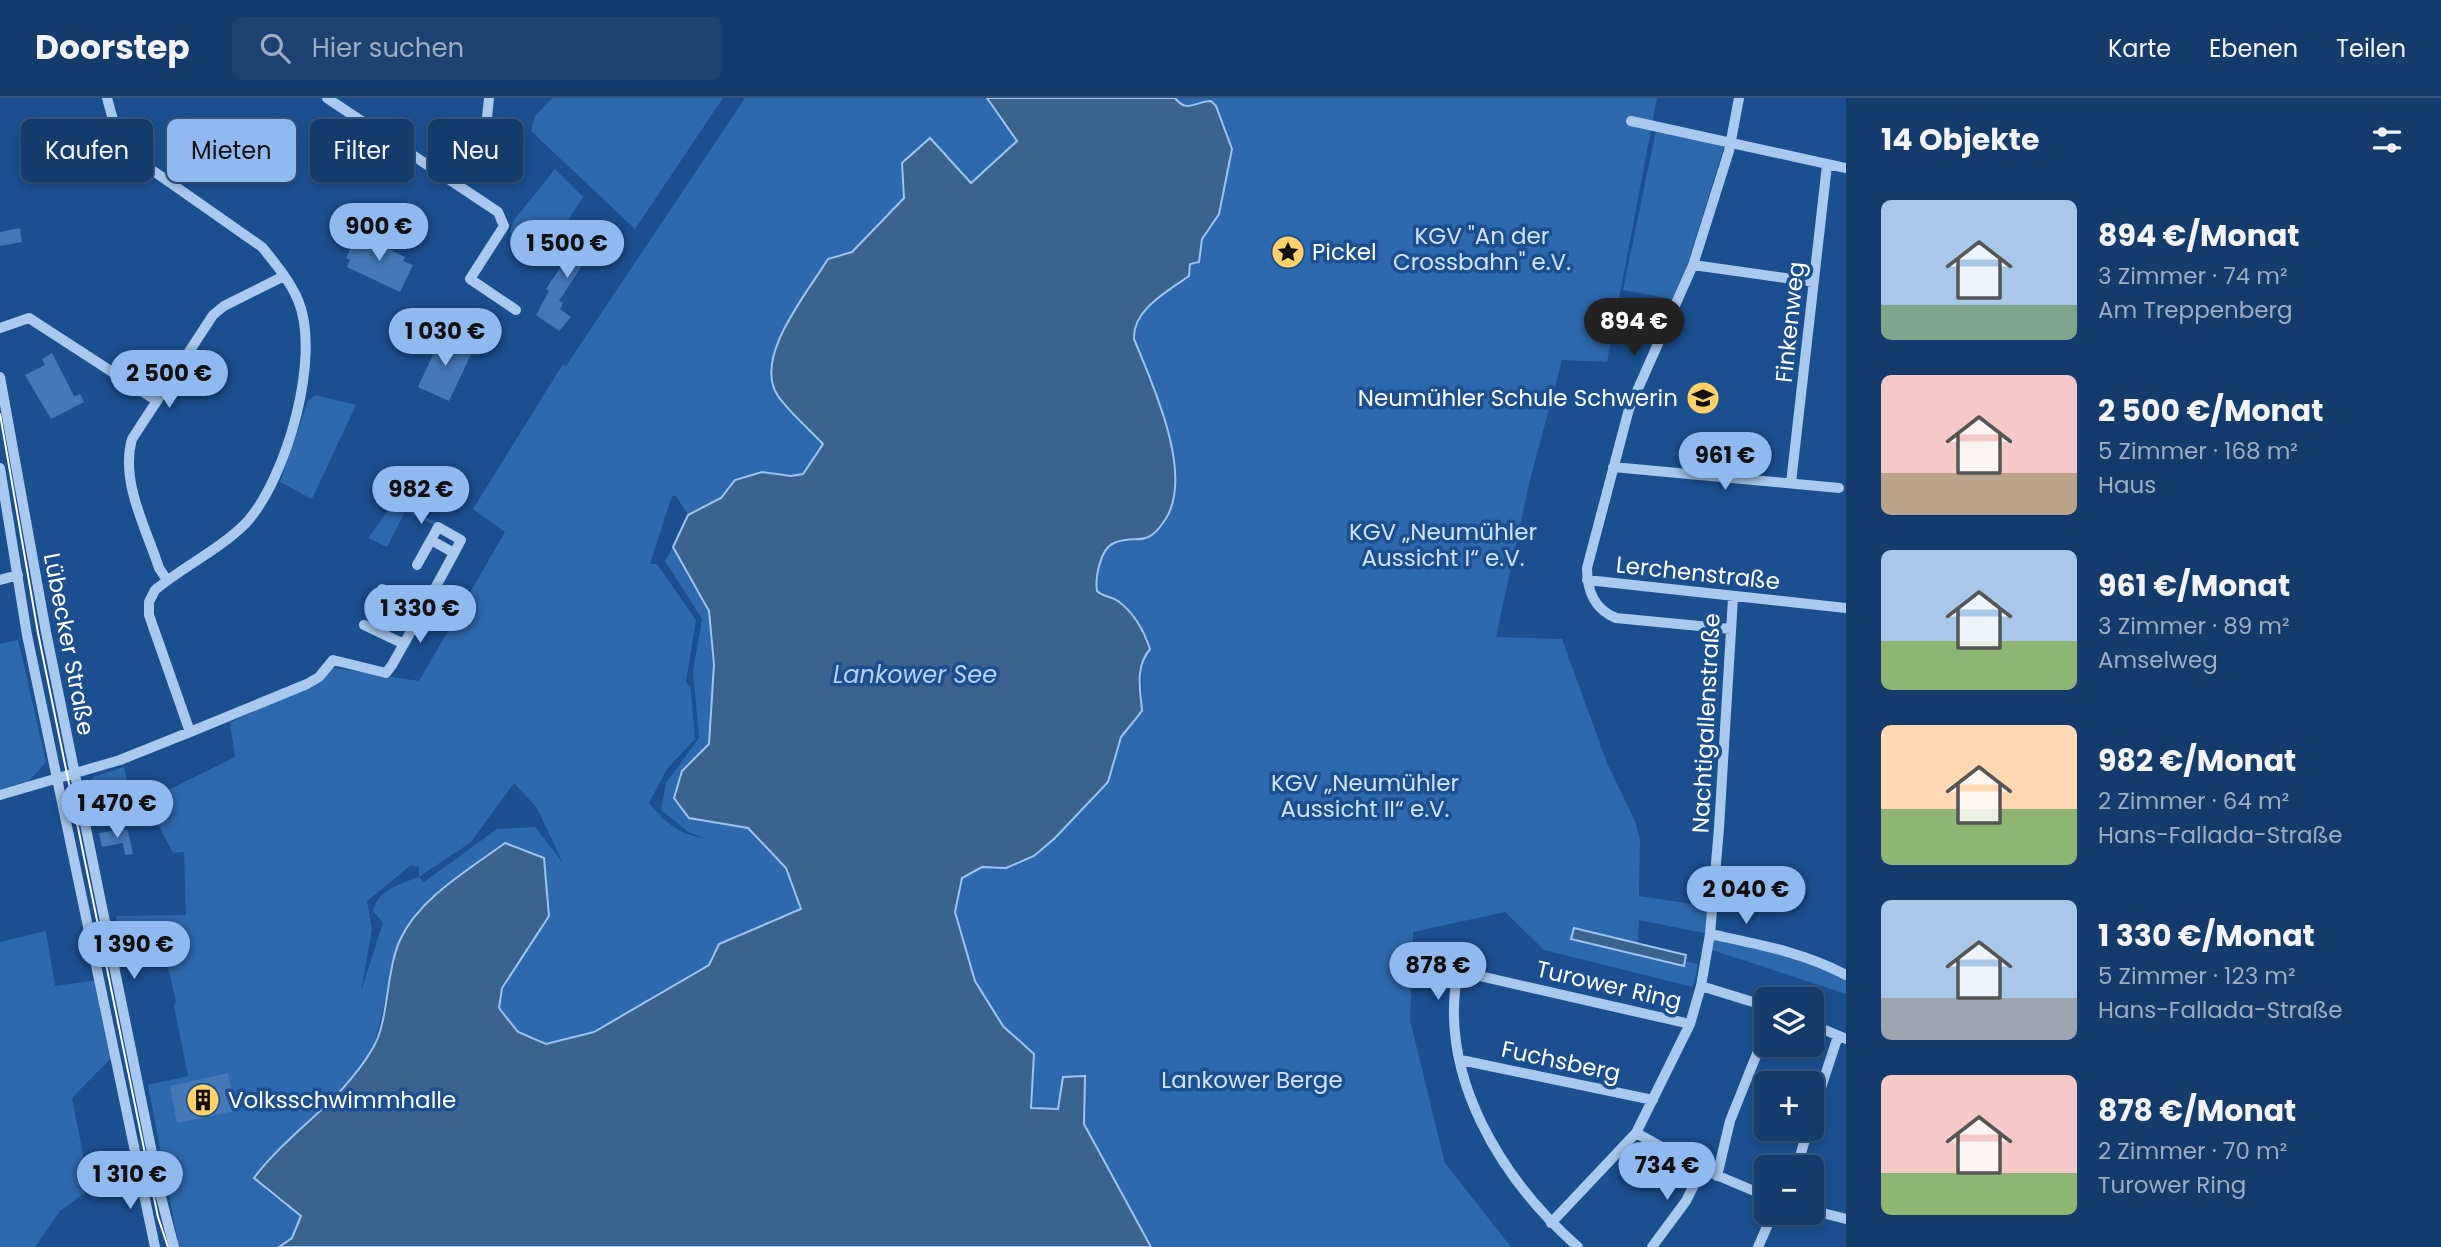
<!DOCTYPE html>
<html lang="de">
<meta charset="utf-8">
<style>
:root{--surface:#143b6b;--page:#1d4271;--text:#f1f3f6;--muted:#9dadc1;--line:#33557e;--accent:#90b9f0}
body{margin:0;font-family:Poppins,sans-serif;background:var(--page);color:var(--text);height:100vh;display:flex;flex-direction:column;font-size:26px;white-space:nowrap}
*{box-sizing:border-box;margin:0}
p{font-size:23px;color:var(--muted)}
.icon{flex:none;width:38px;height:38px;fill:none;stroke:currentColor;stroke-width:2;stroke-linecap:round;stroke-linejoin:round}
.map{position:relative;flex:1;overflow:hidden}
.sheet{display:flex;flex-direction:column;background:var(--surface);width:595px}
.sheet>*{flex:none}
.hud{position:absolute;left:21px;top:21px;width:665px;height:63px;display:flex;gap:14px}
.fabs{position:absolute;left:1754px;top:889px;display:grid;gap:14px}
.fabs a{display:grid;place-items:center;width:70px;height:70px;border-radius:10px;background:var(--surface);box-shadow:0 4px 10px #0003,0 0 0 2px var(--line);font-size:35px}
.price{position:absolute;translate:-50% -60px;padding:0 16px;border-radius:24px;background:var(--accent);color:#111;font-size:23px;line-height:46px;filter:drop-shadow(0 2px 4px #0008)}
.price::after{content:'';position:absolute;left:50%;top:42px;width:21px;height:16px;margin-left:-10px;background:inherit;clip-path:polygon(0 0,100% 0,50% 100%)}
.price.selected{background:#222;color:#fff}
ul{padding:0;list-style:none}
li{display:flex;align-items:center;gap:21px;height:175px;padding:0 35px}
li span{display:grid;place-items:center;flex:none;width:196px;height:140px;border-radius:10px;color:#555}
li>.icon{margin-inline-start:auto}
span .icon{width:84px;height:84px;fill:#fffc;stroke-width:1}
li b{font-size:30px}
h2{display:flex;justify-content:space-between;align-items:center;height:84px;padding:0 35px;font-size:30px}
.tag{padding:0 24px;border-radius:10px;background:var(--surface);box-shadow:0 4px 10px #0003,0 0 0 2px var(--line);font-size:24px;line-height:63px}
.tag.selected{background:var(--accent);color:#111}
header{display:flex;align-items:center;gap:42px;box-sizing:border-box;height:98px;padding:0 35px;background:var(--surface);border-bottom:2px solid var(--line)}
header strong{font-size:33px}
nav{display:flex;gap:38px;margin-inline-start:auto;font-size:24px}
.search{width:490px;height:63px;background:var(--page);display:flex;align-items:center;gap:18px;box-sizing:border-box;padding:0 24px;border-radius:10px;color:var(--muted);font-size:26px}
main{display:flex;flex:1;min-height:0}
.map>svg:first-child{display:block}
.green{fill:#2e69ad;fill-rule:evenodd}
.water{fill:#3c6290;stroke:#9cc4f0;stroke-width:2}
.building{fill:#4478b7}
.lines{fill:none;stroke-linecap:round;stroke-linejoin:round}
.minor{stroke:#a9c9ee;stroke-width:10}
.tram{stroke:#fff;stroke-width:2}
.labels{text-anchor:middle;dominant-baseline:central;stroke-width:7;stroke-linejoin:round;paint-order:stroke}
.park-label{font-size:23px;fill:#cfe3fa;stroke:#1b4f8f}
.poi-label{font-size:23px;fill:#fff;stroke:#1b4f8f;text-anchor:start}
.street-label{font-size:23px;fill:#fff;stroke:#1b4f8f}
.water-label{font-size:24px;font-style:italic;fill:#b5d3f5;stroke:#1b4f8f}
</style>
<header>
<strong>Doorstep</strong>
<div class="search"><svg class="icon" aria-label="search" viewBox="0 0 24 24"><circle cx="10" cy="10" r="6"/><path d="M15 15l6 6"/></svg>Hier suchen</div>
<nav><a>Karte</a><a>Ebenen</a><a>Teilen</a></nav>
</header>
<main>
<div class="map">
<svg width="1846" height="1149" viewBox="0 0 1846 1149">
<rect width="100%" height="100%" fill="#1b4f8f"/>
<!-- green -->
<path class="green" d="M552,0h171l-88,131 -104,-98 4,-15z
M745,0h242l30,42 -46,43 -41,-45 -28,25 2,35 -52,55 -24,7 -52,134 47,50 -21,31 -11,1 -29,-4 -27,8 -14,18 -33,17 -12,-19h-4l-22,68h7l39,56 -10,61 5,9 4,49 -28,30 -18,34c19,22 28,30 58,36l-17,-6 -29,-23 5,-27 33,-45 -6,-67 9,-52 -37,-58 8,-14 36,64 5,53 -5,80 -27,27 7,47 59,10 38,40 15,41 -82,35 -10,21 -115,67 -48,12 -28,-12 -19,-24 3,-19 47,-73 -115,-21 -34,44 -26,108 -40,54 -68,61v28l35,26 -9,22 -13,9h-100l-31,-162 40,-9 -14,-70 2,-4 -11,-49 -42,5 -7,-42 70,-1 -2,-63 -11,1 -27,-52 89,-44 -5,-34 77,-39 21,-17 91,14 86,-149 -32,-23 90,-145 3,2zM514,685l23,25 26,55 -28,-36 -38,2 -73,53 -5,-5 52,-35zM411,767l8,2v10c-18,7 -41,12 -46,34l10,12 -22,68 11,-61 -5,-29z
M1175,0h482l-50,264 -45,-2 -33,124 -33,153 66,2 45,124 28,58 5,18 -1,57 73,11 -2,27 66,13 70,28v19l-137,-45v-15l-70,-14 -2,31 61,13 -5,23 -149,-37 -39,-38 -92,20 -3,88 35,143 66,84h-360l-67,-123 1,-47 -27,32h-27l3,-55 -31,-28 -28,-45 -21,-69 8,-34 20,-11 24,1 49,-30 53,-56 12,-45 22,-26 -1,-52 -25,-60 -19,-8c-1,-14 3,-44 19,-49 8,-2 20,-1 28,-2l10,-154 -20,-47 -1,-12 11,-18 45,-33v-12l10,-2 3,-23 17,-25 13,-65 -38,-41 -8,-1z
M1656,32l68,17 -37,118 -15,34 -49,-9z
M555,71l28,28 -42,64 -31,-29 4,-12z
M315,297l41,10 -44,94 -32,-17 28,-81z
M395,403l42,22 -2,2 -30,-13 -18,35 -19,-9z
M18,542l28,122 -17,19 -29,8v-145z
M124,669l10,44 -8,1 2,9 -32,5c-3,-16 -12,-35 -3,-49z
M46,833l9,55 43,-6 16,75 -42,43 13,67 10,21 -35,25 -25,36h-35v-305z"/>
<!-- water -->
<path class="water" d="M987,0h188c13,16 20,3 36,3l5,5 16,43 -13,65 -17,25 -3,23 -9,2 -1,12c-21,15 -57,34 -55,63 18,44 61,136 31,181 -20,30 -27,13 -51,23 -14,6 -19,35 -17,48 6,6 14,5 21,10 15,11 26,30 32,48 -15,18 -10,39 -8,62l-21,26 -13,45 -53,56 -21,18 -28,12 -24,-1 -20,11 -7,34 20,69 28,45 31,28 -3,54 27,1 5,-32 22,-1 -1,48 67,123h-872l13,-9 9,-22 -47,-38c36,-48 86,-74 119,-130 16,-27 13,-78 27,-108 19,-42 70,-71 105,-97l39,15 5,58 -47,72 -3,20 19,24 28,12 48,-12 115,-67 10,-21 82,-35 -15,-41 -38,-40 -59,-10 -15,-20 8,-27 27,-27 5,-80 -5,-53 -36,-64 15,-32 33,-17 14,-18 27,-8 29,4 12,-2 20,-30c-15,-16 -33,-31 -45,-48 -26,-38 30,-104 50,-137l24,-7 52,-54 -2,-35 28,-25 41,45 46,-42z
M1574,830l112,27 -2,11 -113,-27z"/>
<!-- building -->
<path class="building" d="M588,128l14,9 -43,66 4,2 -3,6 11,8 -12,14 -23,-16 13,-24 -3,-2z
M20,130l2,14 -22,4v-14z
M358,136l47,23 -2,4 10,4 -13,27 -53,-25 3,-7 -4,-2z
M442,237l31,15 -24,51 -31,-14z
M52,255l22,43 6,-2 4,8 -33,17 -26,-44 20,-10 -3,-6z
M124,731l4,2 5,23 -8,1 -2,-12 -21,4 -3,-14z
M228,975l8,38 -59,12 -7,-37z"/>
<g class="lines">
<!-- minor -->
<path class="minor" d="M327,0l171,114 6,14 -34,53 46,31
M1631,23l215,47
M441,77l45,-48 3,-29
M1693,167l121,17
M0,230l29,-10 128,83
M0,279l46,255 115,565 13,50
M1613,369l226,21
M0,370l27,167 128,612
M1791,385l36,-318
M417,467l14,-25
M0,482l18,-5
M167,482l-8,-12c-13,-40 -39,-87 -27,-129l81,-124 11,-9 60,-30
M1587,482l259,28
M382,491l40,21
M364,527l40,19
M1731,531l-115,-11c-22,-9 -29,-27 -29,-50l42,-159 64,-144 36,-114 10,-53
M190,634l117,-48 12,-7 14,-17 53,13 6,-8c23,-41 47,-83 69,-125l-23,-13 -7,13 23,13
M0,697l120,-35 70,-28 -41,-117v-13l6,-12c29,-24 64,-40 91,-67 40,-44 76,-166 52,-223 -8,-19 -23,-37 -36,-53l-130,-91 -14,-18 -11,-40
M1710,836c47,10 93,18 136,41
M1701,888l65,20
M1811,926l35,15
M1461,962l192,40
M1811,1020l27,-82
M1636,1035l66,36 64,27
M1797,1069l11,-38
M1717,1078l13,-55 36,-90
M1811,1112l35,9
M1551,1125l85,-90 54,-109 11,-38 9,-52 9,-106 14,-230
M1578,1149c-76,-67 -141,-171 -120,-276l232,53
M1652,1149l34,-46 16,-32
M1758,1149l15,-34"/>
<!-- tram -->
<path class="tram" d="M0,316l38,219 120,584 10,30"/>
</g>
<!-- icons -->
<defs>
<symbol id="sight-disc" viewBox="-11 -11 22 22"><circle r="9.5" fill="#ffd166" stroke="#1b4f8f"/><path d="M0-6L1.8-2.2L6-1.7L2.9 1.2L3.7 5.4L0 3.3L-3.7 5.4L-2.9 1.2L-6-1.7L-1.8-2.2Z" fill="#111"/></symbol>
<symbol id="school-disc" viewBox="-11 -11 22 22"><circle r="9.5" fill="#ffd166" stroke="#1b4f8f"/><path d="M0-5L7-2L0 1L-7-2ZM-4 1L0 2.5L4 1V4Q0 6-4 4Z" fill="#111"/></symbol>
<symbol id="building-disc" viewBox="-11 -11 22 22"><circle r="9.5" fill="#ffd166" stroke="#1b4f8f"/><path d="M-4-6H4V6H1V3H-1V6H-4ZM-2.5-4.3h1.7v1.8h-1.7ZM.8-4.3h1.7v1.8H.8ZM-2.5-1h1.7V.8h-1.7ZM.8-1h1.7V.8H.8Z" fill="#111"/></symbol>
</defs>
<g fill-rule="evenodd">
<use href="#sight-disc" x="1269" y="135" width="38" height="38"/>
<use href="#school-disc" x="1684" y="281" width="38" height="38"/>
<use href="#building-disc" x="184" y="983" width="38" height="38"/>
</g>
<g class="labels">
<!-- park labels -->
<g class="park-label">
<text x="1482" y="138">KGV "An der<tspan x="1482" dy="26">Crossbahn" e.V.</tspan></text>
<text x="1443" y="434">KGV „Neumühler<tspan x="1443" dy="26">Aussicht I“ e.V.</tspan></text>
<text x="1365" y="685">KGV „Neumühler<tspan x="1365" dy="26">Aussicht II“ e.V.</tspan></text>
<text x="1252" y="982">Lankower Berge</text>
</g>
<!-- poi labels -->
<g class="poi-label">
<text x="1312" y="154">Pickel</text>
<text x="1678" y="300" text-anchor="end">Neumühler Schule Schwerin</text>
<text x="228" y="1002">Volksschwimmhalle</text>
</g>
<!-- street labels -->
<g class="street-label">
<text transform="translate(1790 224) rotate(-84)">Finkenweg</text>
<text transform="translate(1698 475) rotate(6)">Lerchenstraße</text>
<text transform="translate(69 546) rotate(79)">Lübecker Straße</text>
<text transform="translate(1706 625) rotate(-87)">Nachtigallenstraße</text>
<text transform="translate(1609 887) rotate(13)">Turower Ring</text>
<text transform="translate(1561 963) rotate(12)">Fuchsberg</text>
</g>
<!-- water labels -->
<g class="water-label">
<text x="915" y="576">Lankower See</text>
</g>
</g>
</svg>
<div class="fabs">
<a><svg class="icon" aria-label="layers" viewBox="0 0 24 24"><path d="M12 4l9 5-9 5-9-5zM3 14l9 5 9-5"/></svg></a>
<a>+</a>
<a>−</a>
</div>
<b class="price" style="left:379px;top:165px">900 €</b>
<b class="price" style="left:567px;top:182px">1 500 €</b>
<b class="price selected" style="left:1634px;top:260px">894 €</b>
<b class="price" style="left:445px;top:270px">1 030 €</b>
<b class="price" style="left:169px;top:312px">2 500 €</b>
<b class="price" style="left:1725px;top:394px">961 €</b>
<b class="price" style="left:421px;top:428px">982 €</b>
<b class="price" style="left:420px;top:547px">1 330 €</b>
<b class="price" style="left:117px;top:742px">1 470 €</b>
<b class="price" style="left:1746px;top:828px">2 040 €</b>
<b class="price" style="left:134px;top:883px">1 390 €</b>
<b class="price" style="left:1438px;top:904px">878 €</b>
<b class="price" style="left:1667px;top:1104px">734 €</b>
<b class="price" style="left:130px;top:1113px">1 310 €</b>
<div class="hud">
<a class="tag">Kaufen</a>
<a class="tag selected">Mieten</a>
<a class="tag">Filter</a>
<a class="tag">Neu</a>
</div>
</div>
<section class="sheet">
<h2>14 Objekte<svg class="icon" aria-label="filters" viewBox="0 0 24 24"><path d="M4 7h16M4 17h16"/><circle cx="9" cy="7" r="2"/><circle cx="15" cy="17" r="2"/></svg></h2>
<ul>
<li><span style="background:linear-gradient(#a9c7e8 75%,#7fa58c 0)"><svg class="icon" aria-label="home" viewBox="0 0 24 24"><path d="M3 11l9-7 9 7M6 9v11h12V9"/></svg></span><div><b>894 €/Monat</b><p>3 Zimmer · 74 m²</p><p>Am Treppenberg</p></div></li>
<li><span style="background:linear-gradient(#f6c9c9 70%,#b9a48a 0)"><svg class="icon" aria-label="home" viewBox="0 0 24 24"><path d="M3 11l9-7 9 7M6 9v11h12V9"/></svg></span><div><b>2 500 €/Monat</b><p>5 Zimmer · 168 m²</p><p>Haus</p></div></li>
<li><span style="background:linear-gradient(#a9c7e8 65%,#8fb573 0)"><svg class="icon" aria-label="home" viewBox="0 0 24 24"><path d="M3 11l9-7 9 7M6 9v11h12V9"/></svg></span><div><b>961 €/Monat</b><p>3 Zimmer · 89 m²</p><p>Amselweg</p></div></li>
<li><span style="background:linear-gradient(#ffd9b3 60%,#8fb573 0)"><svg class="icon" aria-label="home" viewBox="0 0 24 24"><path d="M3 11l9-7 9 7M6 9v11h12V9"/></svg></span><div><b>982 €/Monat</b><p>2 Zimmer · 64 m²</p><p>Hans-Fallada-Straße</p></div></li>
<li><span style="background:linear-gradient(#a9c7e8 70%,#9aa5b1 0)"><svg class="icon" aria-label="home" viewBox="0 0 24 24"><path d="M3 11l9-7 9 7M6 9v11h12V9"/></svg></span><div><b>1 330 €/Monat</b><p>5 Zimmer · 123 m²</p><p>Hans-Fallada-Straße</p></div></li>
<li><span style="background:linear-gradient(#f6c9c9 70%,#8fb573 0)"><svg class="icon" aria-label="home" viewBox="0 0 24 24"><path d="M3 11l9-7 9 7M6 9v11h12V9"/></svg></span><div><b>878 €/Monat</b><p>2 Zimmer · 70 m²</p><p>Turower Ring</p></div></li>
</ul>
</section>
</main>
